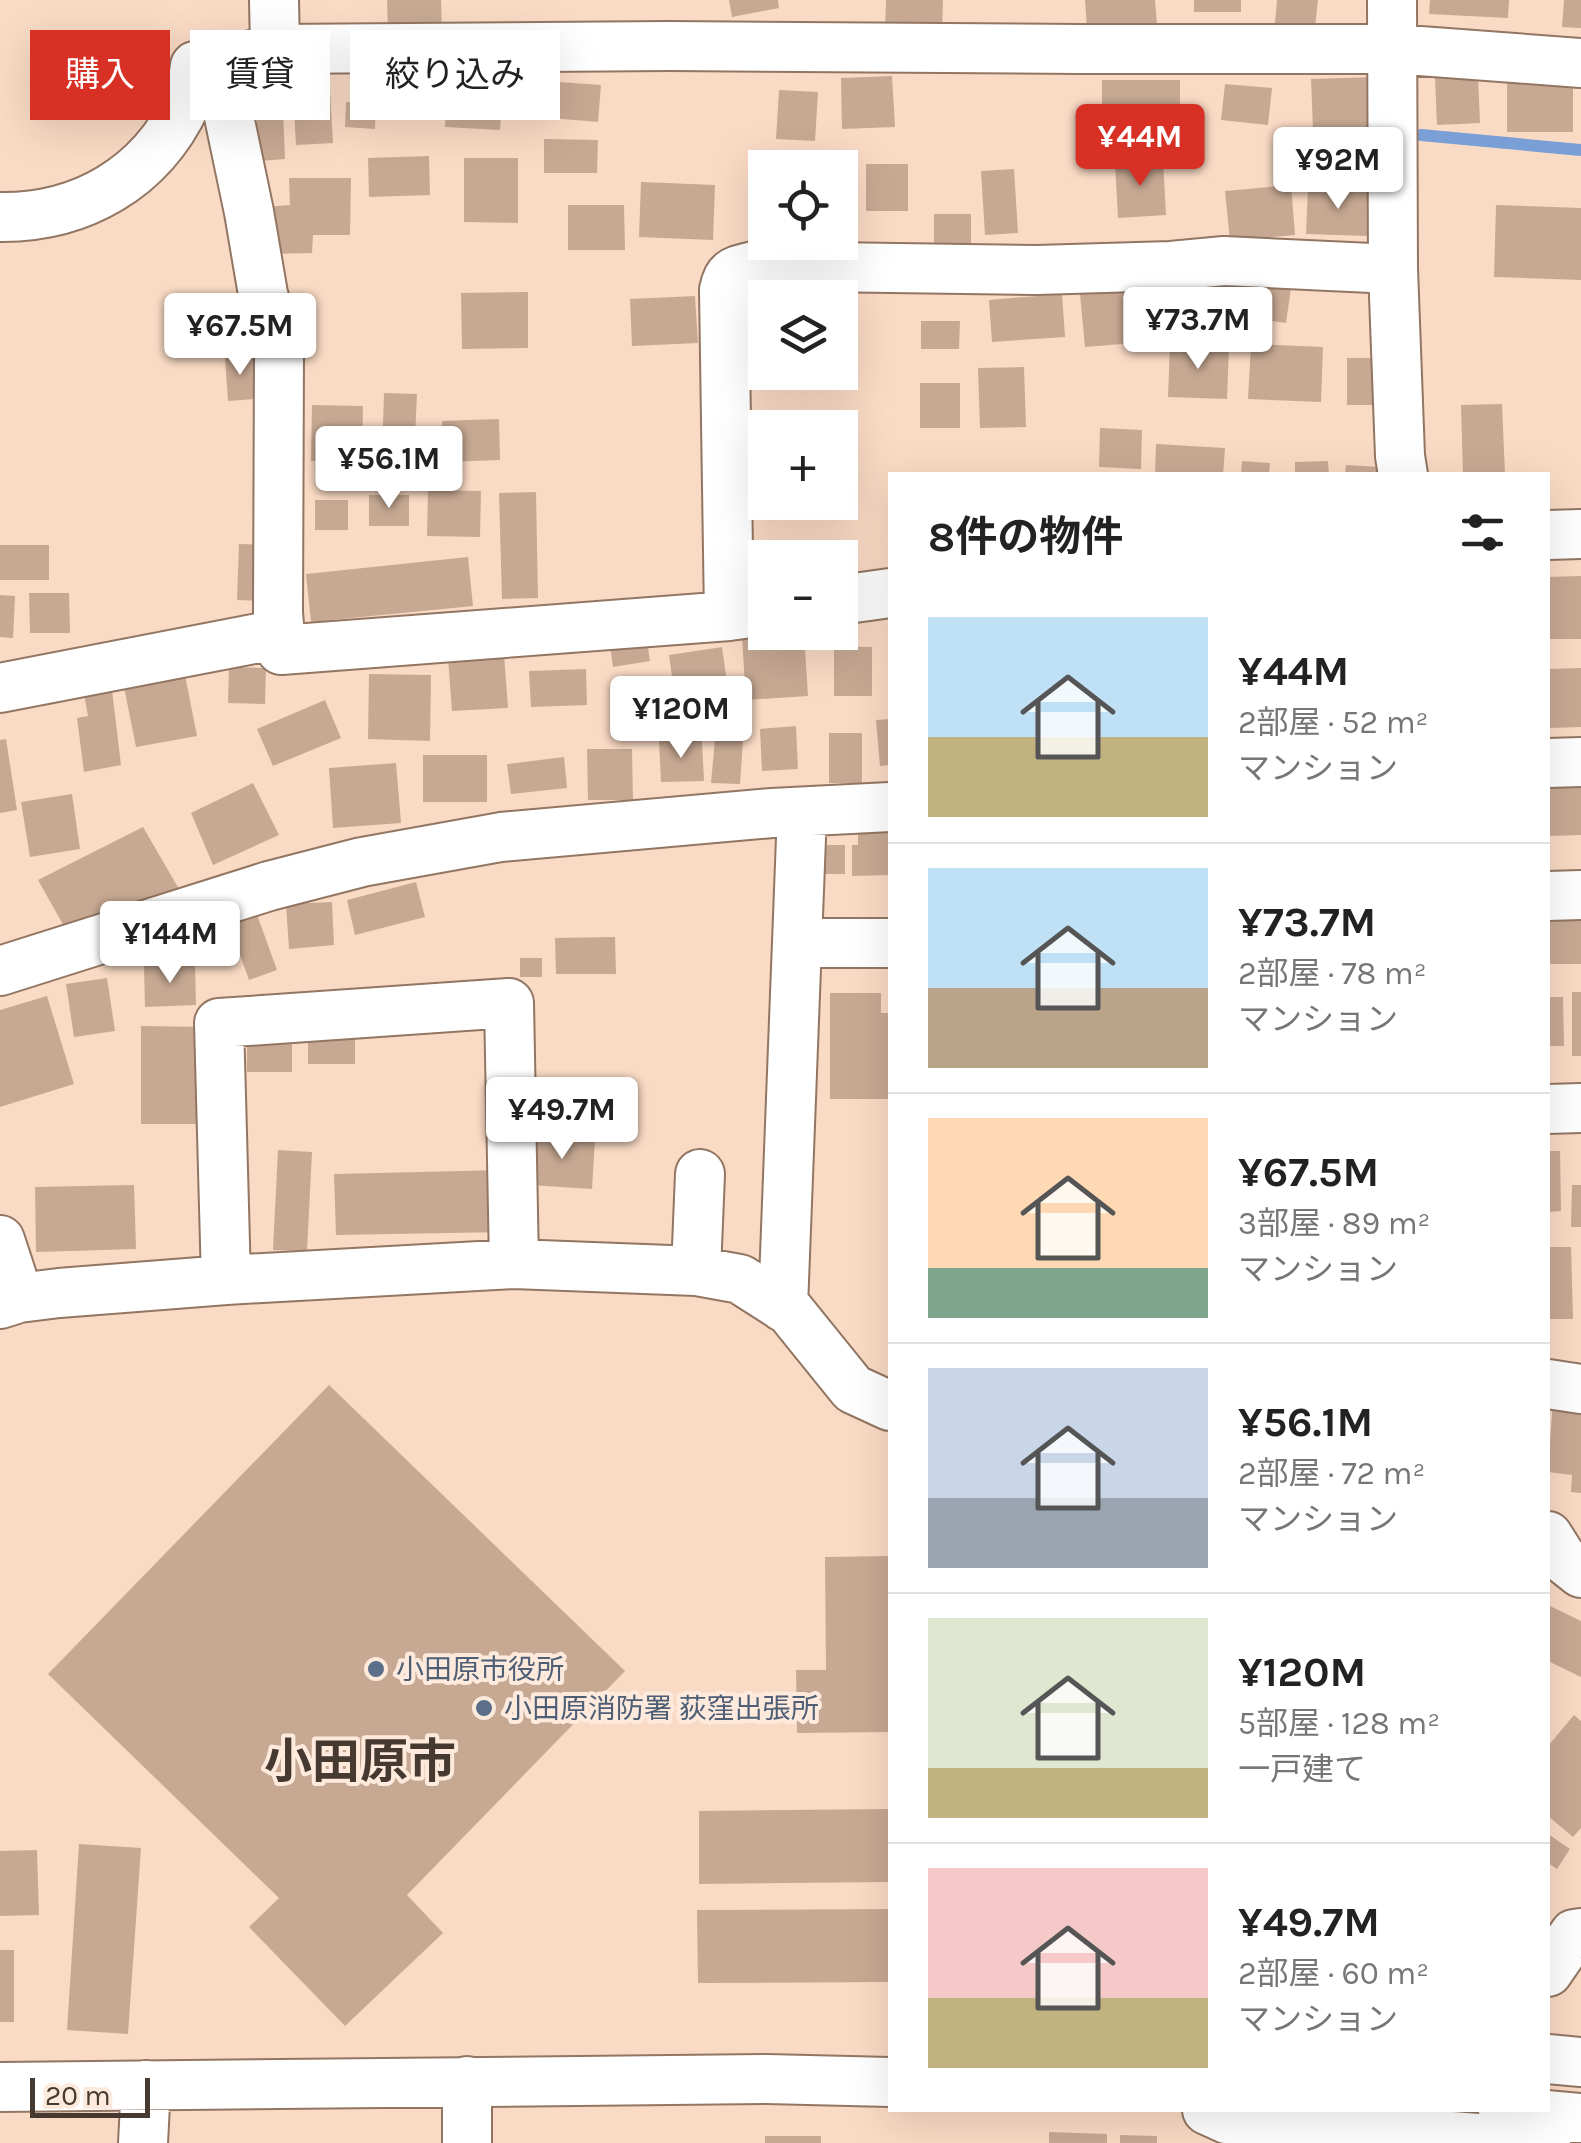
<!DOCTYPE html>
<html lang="ja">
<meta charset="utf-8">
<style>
:root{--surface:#fff;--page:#f6f6f6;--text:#222;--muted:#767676;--line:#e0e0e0;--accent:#d93025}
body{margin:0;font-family:Karla,"Noto Sans JP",sans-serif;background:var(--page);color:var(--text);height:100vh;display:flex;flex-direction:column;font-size:38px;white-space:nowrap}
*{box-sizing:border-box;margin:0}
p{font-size:32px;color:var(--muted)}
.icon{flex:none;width:55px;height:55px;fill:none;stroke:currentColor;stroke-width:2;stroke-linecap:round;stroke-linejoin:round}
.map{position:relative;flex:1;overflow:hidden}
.panel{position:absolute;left:888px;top:472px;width:662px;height:1640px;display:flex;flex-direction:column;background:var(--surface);border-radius:0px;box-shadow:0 10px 40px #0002}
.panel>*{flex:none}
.top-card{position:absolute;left:30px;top:30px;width:708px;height:90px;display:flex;gap:20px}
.fabs{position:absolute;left:748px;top:150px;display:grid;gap:20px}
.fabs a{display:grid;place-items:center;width:110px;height:110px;border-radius:0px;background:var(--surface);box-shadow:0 10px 40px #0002;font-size:50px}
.scale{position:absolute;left:30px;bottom:25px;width:120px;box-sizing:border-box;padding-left:10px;border:5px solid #453930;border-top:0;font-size:28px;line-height:35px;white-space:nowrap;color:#453930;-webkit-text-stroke:8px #fdeadd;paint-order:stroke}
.price{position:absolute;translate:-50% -85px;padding:0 22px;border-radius:10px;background:#fff;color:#222;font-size:32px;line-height:65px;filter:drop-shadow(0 2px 5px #0008)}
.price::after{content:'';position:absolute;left:50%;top:60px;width:30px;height:22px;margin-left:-15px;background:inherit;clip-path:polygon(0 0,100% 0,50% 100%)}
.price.current{background:var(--accent);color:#fff}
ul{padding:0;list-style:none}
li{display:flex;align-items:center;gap:30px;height:250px;padding:0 40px}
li+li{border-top:2px solid var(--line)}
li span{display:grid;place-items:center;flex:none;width:280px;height:200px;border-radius:0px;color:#555}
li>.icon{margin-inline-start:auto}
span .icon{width:120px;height:120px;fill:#fffc;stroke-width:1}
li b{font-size:42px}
h2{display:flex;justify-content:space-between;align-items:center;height:120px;padding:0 40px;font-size:42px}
.chip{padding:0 35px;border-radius:0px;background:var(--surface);box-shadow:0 10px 40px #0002;font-size:35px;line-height:90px}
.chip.current{background:var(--accent);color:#fff}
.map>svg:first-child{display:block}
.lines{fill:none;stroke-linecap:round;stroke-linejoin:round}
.stream{stroke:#799fd6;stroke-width:12}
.building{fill:#c7a993}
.minor-casing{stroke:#927662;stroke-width:52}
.minor{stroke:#fff;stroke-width:48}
.service-dot{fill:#5c6f8a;stroke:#fdeadd;stroke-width:4}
.labels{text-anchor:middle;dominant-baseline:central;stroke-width:8;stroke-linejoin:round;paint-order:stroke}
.service-label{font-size:28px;fill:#4e5e75;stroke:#fdeadd;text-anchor:start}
.town-label{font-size:48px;font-weight:bold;fill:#453930;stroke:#fdeadd}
</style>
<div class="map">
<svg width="1581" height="2143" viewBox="0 0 1581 2143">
<rect width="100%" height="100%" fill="#f9dac4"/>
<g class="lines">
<!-- stream -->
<path class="stream" d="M1421,135l160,15"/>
</g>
<!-- building -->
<path class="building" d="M387,0h54l1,30 -54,2z
M729,0h49l1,8 -47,9z
M886,0h57l-1,33 -57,-1z
M1085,0h70l2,25 -70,5z
M1194,0h47v12h-47z
M1277,0h41l-4,37 -40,-3z
M1430,0h79l-1,18 -79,-4z
M1564,0h17v28l-19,-1z
M448,66l56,2 -4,62 -55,-3z
M390,73l27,1v46l-27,-1z
M892,76l3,51 -53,2 -1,-51z
M1478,76l2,47 -43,2 -2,-47z
M1376,77l2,50 -65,2 -2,-50z
M530,80l71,5 -3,37 -71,-6z
M1102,80h78v52l-78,1z
M1507,80h66v52h-66z
M282,84l3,75 -26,2 -4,-75z
M1225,84l47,4 -4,37 -47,-5z
M330,90l3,53 -37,2 -3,-53z
M779,90l39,2 -3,49 -39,-2z
M346,102l30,2 -1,25 -30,-2z
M544,139l54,1 -1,33h-53z
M429,156l1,39 -61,2 -1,-39z
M464,158h54v65l-54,-1z
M1163,160l3,55 -48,3 -3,-55z
M866,164h42v47h-42z
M1014,169l4,64 -33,2 -4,-64z
M289,178h62l-1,57h-37l-1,18 -46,1 -1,-47 25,-2z
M641,182l74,3 -2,55 -74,-3z
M1291,185l4,50 -65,6 -5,-50z
M1308,188l62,2 -2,46 -62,-2z
M568,205h56l1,45h-57z
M1496,205l85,3v72l-87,-3z
M934,214h37v32h-37z
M1209,270l83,11 -6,42 -82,-11z
M1130,289l5,54 -50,4 -5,-53z
M528,292v56l-66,1 -1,-56z
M252,294l1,40 -35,1 -1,-40z
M1062,294l3,43 -73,5 -3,-42z
M695,296l3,47 -66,3 -2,-47z
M921,321h39l-1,28h-38z
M748,334h17v27h-17z
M1251,344l72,3 -2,55 -73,-3z
M1170,345l59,2 -2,52 -59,-2z
M253,356l2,43 -27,2 -3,-43z
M1347,358h40v47h-40z
M1024,367l2,60 -46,1 -2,-60z
M920,383h40v45h-40z
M384,393l33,1 -3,64 -32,-2z
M1502,404l3,71h-42l-2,-70z
M312,405l51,1 -1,56 -51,-1z
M499,419l1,41 -56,2 -2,-41z
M1100,428l42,2 -1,39 -42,-2z
M1156,444l69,4 -2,27h-68z
M1242,461l28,2 -1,12h-28z
M1328,461l1,14h-34v-13z
M1346,465l34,2v8h-35z
M428,490l53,1 -1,46 -53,-1z
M536,492l2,106 -36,1 -3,-106z
M369,495h40v31h-40z
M315,500h33v30h-33z
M239,544l30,1 -2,56 -30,-1z
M0,545h49v35h-49z
M468,557l5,49 -162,16 -5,-48z
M1581,576v63h-33v-62z
M29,593h40l1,40h-40z
M0,595l15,1 -2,42 -13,-1z
M646,634l4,27 -37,6 -4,-29z
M804,634l4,62 -62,4 -4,-62z
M834,646l38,1v49h-38z
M722,647l6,43 -53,8 -6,-43z
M504,654l4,54 -56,3 -4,-53z
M229,667l37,1 -1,36 -37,-1z
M1581,668v59l-33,1v-59z
M586,669l1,36 -56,2 -2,-36z
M369,674l62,1 -1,66 -62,-2z
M185,675l12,61 -61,11 -12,-60z
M648,679l7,24 -34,9 -7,-23z
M112,690l9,75 -37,7 -7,-54 11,-2 -4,-22z
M325,700l16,38 -68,28 -16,-37z
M890,719v46l-10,1 -4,-46z
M796,726l2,43 -36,2 -2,-42z
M829,733h33v50h-33z
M6,739l11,71 -17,3v-73z
M715,739l28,2 -3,43 -29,-1z
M659,741h43l2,40 -43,1z
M587,749h45l1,51h-45z
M423,755h64v47h-64z
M564,757l3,31 -56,6 -4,-30z
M396,763l5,60 -68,5 -4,-60z
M1581,774v61l-33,1v-61z
M253,783l26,52 -66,30 -22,-52z
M72,794l8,55 -50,8 -9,-55z
M143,827l36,62 -114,39 -27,-48z
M890,831v44l-38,1v-31h6v-13z
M811,845h34v29h-34z
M416,882l9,35 -70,18 -8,-35z
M332,902l2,43 -45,4 -3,-45z
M1548,908h33v56h-33z
M255,909l22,61 -28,10 -22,-61z
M615,937l1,37h-60l-1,-36z
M520,958h22v19h-22z
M195,965l1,40 -51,2 -1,-41z
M107,978l8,53 -41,6 -8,-53z
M1572,992h9v64h-9z
M830,993h51v20h9v86h-60z
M47,996l27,88 -74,23v-97z
M1548,997h15l1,49h-16z
M141,1026l63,1v97h-63z
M247,1029h45v43h-45z
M308,1035h47v29h-47z
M533,1135l62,4 -3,50 -63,-4z
M278,1150l34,2 -5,99 -34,-1z
M1548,1151h12l1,60 -13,1z
M504,1170l1,62 -169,3 -2,-61z
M134,1185l2,64 -100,3 -1,-65z
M1572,1185h9v42h-10z
M1548,1247h23l2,72h-25z
M329,1385l296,286 -218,224 36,38 -98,93 -96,-99 30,-29 -231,-224z
M1553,1400l28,3v90l-10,-1 1,-17 -24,-3z
M890,1556v176l-93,1 -1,-63h30l-1,-113z
M1550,1606l31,15v56l-33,-16v-51z
M1574,1715l7,6v107l-8,9 -25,-21v-70z
M890,1809v73l-191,2v-73z
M1548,1834l22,15 -13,20 -9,-6z
M79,1844l62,4 -13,186 -61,-4z
M37,1850l2,65 -39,1v-65z
M890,1909v73l-192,1 -1,-73z
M0,1950h14v72h-14z
M1049,2132l58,2v9h-58z
M1120,2135l37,1v7h-37z
M765,2136h56v7h-56z"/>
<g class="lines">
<defs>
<path id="minor" d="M274,0l1,49
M1392,0l1,269 7,187 3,19
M218,64l31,148 14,82 16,60 -1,258 3,38 448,-34 36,-5
M0,217c81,1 151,-39 186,-114 6,-11 7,-25 9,-37l23,-2 57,-15 394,-3 411,3h313l188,14
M1548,535l33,-1
M840,600l50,-7
M729,616l-5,-326c4,-20 11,-19 29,-24l284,4 134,-4 53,-5 169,8
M0,688l279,-54
M1548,763l33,-1
M1548,896l33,-1
M797,943h93
M0,971l269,-85 93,-24 139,-25 271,-24 118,-6
M1548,1109l33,-1
M0,1240l19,58
M696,1271l4,-97
M226,1280l-7,-257 290,-20 5,261
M0,1304l19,-6 40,-5 167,-13 288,-16 182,7 44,8 50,32 63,78 37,17
M783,1307l19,-495
M1548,1384l33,5
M1548,1536l14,22 19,15
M1548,1972l26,-38 7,-1
M1548,2059l33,3
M467,2081v62
M0,2087l767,-8 123,3
M1207,2110l20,9 319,24
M1503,2111l78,7
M143,2143l3,-58"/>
</defs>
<!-- minor casing -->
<use href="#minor" class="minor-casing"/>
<!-- minor -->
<use href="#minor" class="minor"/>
</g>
<!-- markers -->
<g class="service-dot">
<circle cx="376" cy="1669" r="10"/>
<circle cx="484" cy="1708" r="10"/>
</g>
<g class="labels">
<!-- service labels -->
<g class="service-label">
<text x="396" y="1669">小田原市役所</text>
<text x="504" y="1708">小田原消防署 荻窪出張所</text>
</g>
<!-- town labels -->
<g class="town-label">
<text x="360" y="1762">小田原市</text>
</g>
</g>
</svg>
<div class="fabs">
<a><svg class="icon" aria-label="locate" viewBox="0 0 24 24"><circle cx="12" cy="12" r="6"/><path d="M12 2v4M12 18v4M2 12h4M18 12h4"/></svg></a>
<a><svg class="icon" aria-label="layers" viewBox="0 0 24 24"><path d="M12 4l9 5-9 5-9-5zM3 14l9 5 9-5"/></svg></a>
<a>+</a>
<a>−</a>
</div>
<div class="scale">20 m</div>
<b class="price current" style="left:1140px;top:189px">¥44M</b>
<b class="price" style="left:1338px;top:212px">¥92M</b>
<b class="price" style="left:1198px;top:372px">¥73.7M</b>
<b class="price" style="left:240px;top:378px">¥67.5M</b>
<b class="price" style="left:389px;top:511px">¥56.1M</b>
<b class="price" style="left:681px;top:761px">¥120M</b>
<b class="price" style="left:170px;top:986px">¥144M</b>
<b class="price" style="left:562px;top:1162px">¥49.7M</b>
<div class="top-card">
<a class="chip current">購入</a>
<a class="chip">賃貸</a>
<a class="chip">絞り込み</a>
</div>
<section class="panel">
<h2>8件の物件<svg class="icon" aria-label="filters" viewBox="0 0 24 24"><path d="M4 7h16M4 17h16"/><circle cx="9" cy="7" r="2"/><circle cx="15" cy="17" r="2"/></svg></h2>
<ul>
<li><span style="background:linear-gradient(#bfe0f5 60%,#c2b280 0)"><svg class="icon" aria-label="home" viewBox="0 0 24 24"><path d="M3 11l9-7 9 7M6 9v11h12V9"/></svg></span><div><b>¥44M</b><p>2部屋 · 52 m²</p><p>マンション</p></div></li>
<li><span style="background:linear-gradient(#bfe0f5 60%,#b9a48a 0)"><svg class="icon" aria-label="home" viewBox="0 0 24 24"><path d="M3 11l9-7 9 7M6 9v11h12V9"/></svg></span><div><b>¥73.7M</b><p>2部屋 · 78 m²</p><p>マンション</p></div></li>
<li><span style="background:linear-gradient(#ffd9b3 75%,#7fa58c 0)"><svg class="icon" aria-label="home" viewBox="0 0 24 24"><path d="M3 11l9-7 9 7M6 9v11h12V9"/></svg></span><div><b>¥67.5M</b><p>3部屋 · 89 m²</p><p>マンション</p></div></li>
<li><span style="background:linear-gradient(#c9d6e8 65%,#9aa5b1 0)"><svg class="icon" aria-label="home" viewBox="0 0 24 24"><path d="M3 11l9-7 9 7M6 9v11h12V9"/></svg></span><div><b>¥56.1M</b><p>2部屋 · 72 m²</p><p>マンション</p></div></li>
<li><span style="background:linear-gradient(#dfe7d0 75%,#c2b280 0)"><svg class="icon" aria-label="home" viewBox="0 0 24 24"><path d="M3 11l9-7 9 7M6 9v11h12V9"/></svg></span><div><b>¥120M</b><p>5部屋 · 128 m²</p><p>一戸建て</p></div></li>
<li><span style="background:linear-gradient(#f6c9c9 65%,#c2b280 0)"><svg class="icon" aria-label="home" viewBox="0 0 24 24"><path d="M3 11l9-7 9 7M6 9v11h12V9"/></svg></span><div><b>¥49.7M</b><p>2部屋 · 60 m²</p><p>マンション</p></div></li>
</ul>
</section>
</div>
